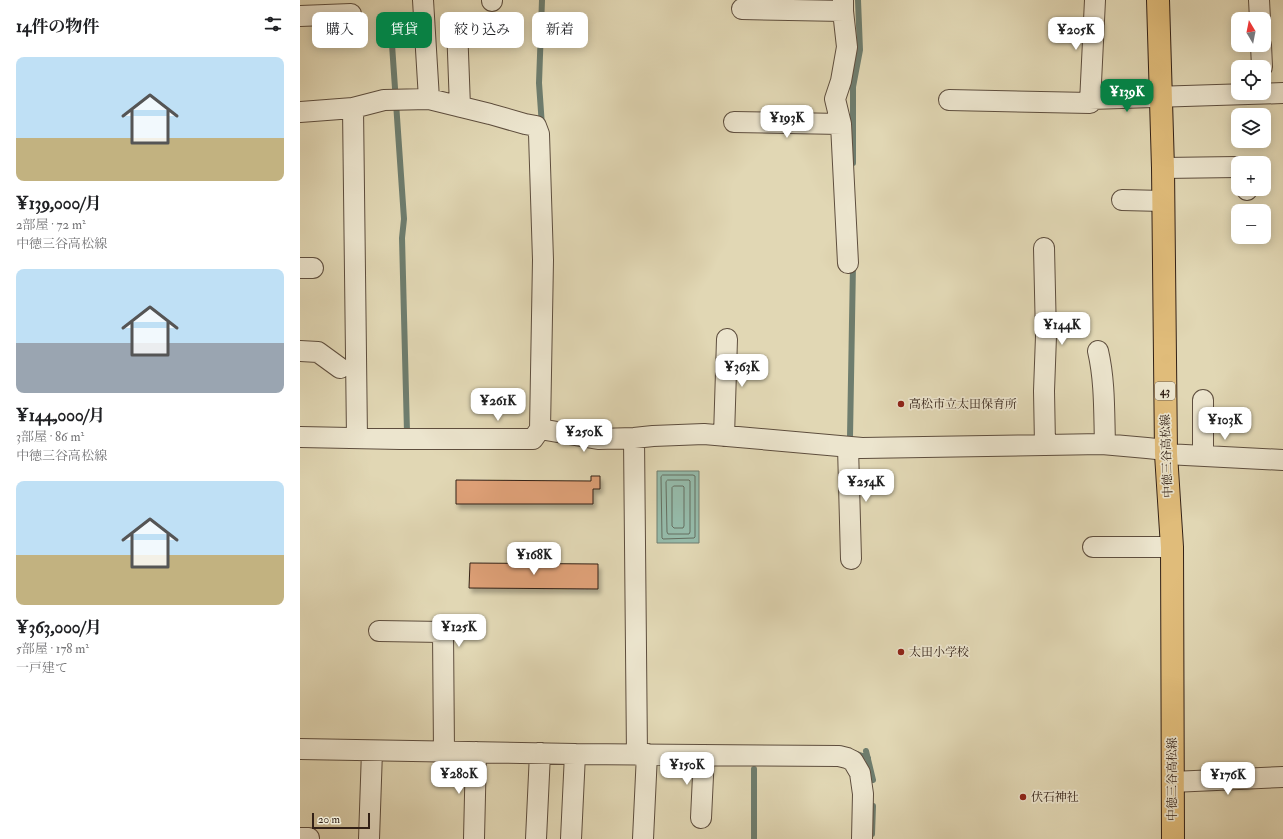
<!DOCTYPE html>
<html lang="ja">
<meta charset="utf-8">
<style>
:root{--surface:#fff;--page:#f6f6f6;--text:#202124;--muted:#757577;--accent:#0b8043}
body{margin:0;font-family:"IM FELL Double Pica","Noto Serif JP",serif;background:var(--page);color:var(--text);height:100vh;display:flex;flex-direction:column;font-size:15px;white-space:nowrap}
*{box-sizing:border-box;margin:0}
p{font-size:13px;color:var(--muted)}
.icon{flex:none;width:22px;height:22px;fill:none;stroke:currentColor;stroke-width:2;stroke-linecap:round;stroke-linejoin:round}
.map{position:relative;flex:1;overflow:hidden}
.sheet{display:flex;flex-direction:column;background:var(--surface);width:300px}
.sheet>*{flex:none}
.top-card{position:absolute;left:12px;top:12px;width:380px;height:36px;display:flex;gap:8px}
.needle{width:26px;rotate:350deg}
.buttons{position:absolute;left:931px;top:12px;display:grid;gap:8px}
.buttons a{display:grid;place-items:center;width:40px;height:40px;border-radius:8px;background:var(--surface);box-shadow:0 2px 10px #0003;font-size:20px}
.scale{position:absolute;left:12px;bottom:10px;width:58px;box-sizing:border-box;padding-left:4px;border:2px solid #332116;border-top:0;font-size:11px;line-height:14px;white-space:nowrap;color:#332116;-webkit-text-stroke:3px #ece5ce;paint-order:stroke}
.price{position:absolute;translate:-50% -34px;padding:0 9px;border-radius:8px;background:#fff;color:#222;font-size:13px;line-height:26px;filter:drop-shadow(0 1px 2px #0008)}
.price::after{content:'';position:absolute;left:50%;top:24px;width:12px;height:9px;margin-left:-6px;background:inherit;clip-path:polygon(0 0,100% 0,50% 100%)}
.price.active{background:var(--accent);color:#fff}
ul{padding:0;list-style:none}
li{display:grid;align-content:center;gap:8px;height:212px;padding:0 16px}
li span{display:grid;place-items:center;height:124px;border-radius:8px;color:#555}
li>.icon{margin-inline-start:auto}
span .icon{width:72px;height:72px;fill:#fffc;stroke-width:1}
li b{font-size:17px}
h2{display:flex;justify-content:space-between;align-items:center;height:48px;padding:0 16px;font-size:17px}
.chip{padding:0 14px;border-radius:8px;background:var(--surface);box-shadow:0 2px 10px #0003;font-size:14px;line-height:36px}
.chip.active{background:var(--accent);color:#fff}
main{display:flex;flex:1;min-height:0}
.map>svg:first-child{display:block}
.water{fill:#95baa9;stroke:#6e7d6e}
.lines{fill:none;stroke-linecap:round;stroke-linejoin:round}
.shore{stroke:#646e60;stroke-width:1}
.stream{stroke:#6e7d6e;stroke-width:6}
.building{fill:#dea077;stroke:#332116;filter:url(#shadow)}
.minor-casing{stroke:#5e4e3e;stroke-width:22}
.primary-casing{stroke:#332116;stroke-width:24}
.minor{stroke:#ece5ce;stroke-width:20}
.primary{stroke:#e0bc7a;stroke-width:22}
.poi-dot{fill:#8f2418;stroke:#ece5ce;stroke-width:1.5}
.labels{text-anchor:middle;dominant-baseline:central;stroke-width:3.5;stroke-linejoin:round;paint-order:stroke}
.shield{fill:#ece5ce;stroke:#6a5c4d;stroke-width:1}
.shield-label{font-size:11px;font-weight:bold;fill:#332116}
.poi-label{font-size:12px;fill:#332116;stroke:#ece5ce;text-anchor:start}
.street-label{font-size:12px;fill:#332116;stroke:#ece5ce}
</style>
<main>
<section class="sheet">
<h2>14件の物件<svg class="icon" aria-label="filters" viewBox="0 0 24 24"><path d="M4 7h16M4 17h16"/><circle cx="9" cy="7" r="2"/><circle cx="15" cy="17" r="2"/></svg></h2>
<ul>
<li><span style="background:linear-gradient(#bfe0f5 65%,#c2b280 0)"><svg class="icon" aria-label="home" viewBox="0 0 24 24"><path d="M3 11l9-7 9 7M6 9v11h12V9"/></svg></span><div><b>¥139,000/月</b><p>2部屋 · 72 m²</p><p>中徳三谷高松線</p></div></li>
<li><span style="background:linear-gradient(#bfe0f5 60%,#9aa5b1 0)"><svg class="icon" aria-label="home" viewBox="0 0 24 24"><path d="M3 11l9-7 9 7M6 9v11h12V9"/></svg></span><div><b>¥144,000/月</b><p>3部屋 · 86 m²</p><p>中徳三谷高松線</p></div></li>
<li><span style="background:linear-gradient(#bfe0f5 60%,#c2b280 0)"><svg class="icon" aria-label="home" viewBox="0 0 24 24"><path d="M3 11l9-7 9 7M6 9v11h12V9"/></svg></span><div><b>¥363,000/月</b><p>5部屋 · 178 m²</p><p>一戸建て</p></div></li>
</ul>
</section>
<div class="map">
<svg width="983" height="839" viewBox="0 0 983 839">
<defs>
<filter id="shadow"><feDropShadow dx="2.5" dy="4.5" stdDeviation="2" flood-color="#0004"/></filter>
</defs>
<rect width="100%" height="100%" fill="#e1d7b4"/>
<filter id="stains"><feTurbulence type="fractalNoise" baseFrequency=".005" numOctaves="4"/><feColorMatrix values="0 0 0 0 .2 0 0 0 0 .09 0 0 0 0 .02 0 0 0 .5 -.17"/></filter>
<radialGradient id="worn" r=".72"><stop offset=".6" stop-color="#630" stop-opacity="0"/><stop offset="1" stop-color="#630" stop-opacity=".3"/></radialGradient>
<!-- water -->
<path class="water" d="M357,471h42v72h-42z"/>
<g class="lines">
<!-- shore -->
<path class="shore" d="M363,475h30l2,1v61l-1,1 -31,1 -1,-1 -1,-61z
M368,480h21l1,1v51l-1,2h-21l-1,-2 -1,-50z
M374,486h9l1,1v39l-1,2h-9l-2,-2v-38z"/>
<!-- stream -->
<path class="stream" d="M91,30l13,189 -2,19 5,194h5
M242,126l-3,-43 3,-83
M553,163v-76l7,-37 -2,-50
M550,437l3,-173
M566,751l7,29
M554,753l14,5
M454,769v70
M572,834l1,-28"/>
</g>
<!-- building -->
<path class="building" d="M291,476h9v13h-7v15h-137v-24l135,1z
M170,563l128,1v25l-129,-1z"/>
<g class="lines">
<defs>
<path id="minor" d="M123,0l6,99 61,15 35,10 11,2 3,8 4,126 -3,169 58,10 36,-1 19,-2 51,-2 158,14 240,-4 45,4 19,2
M192,0v1
M543,0v11l4,36 -6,34 -6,18 6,25 7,139
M959,0l1,19
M442,9l101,2
M0,16l51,-2
M157,26l3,81
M961,45l1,22
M790,99l193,-6
M649,100l141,3 5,-103
M53,108l4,330
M0,112l53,-4 31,-8 45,-1
M434,122l107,2
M863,168l75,-1
M947,189v1
M822,200l41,1
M744,248l2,88 -2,55 1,54
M0,268h13
M0,351l18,1 22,16
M798,351c7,30 6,62 7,93
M424,436l3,-97
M0,437l100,2h133l7,-10
M334,438l3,317
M548,447l3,112
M866,454l117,6
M903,456v-56
M793,547h79
M79,631l64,1 1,120
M0,749l275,5 264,2 8,2 6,3 7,12 3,21 -1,45
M872,782l111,-5
M401,818l3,-63
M0,838h9
M69,839l3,-88
M174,839l2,-87
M236,839l4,-86
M271,839l4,-85
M343,839l4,-85"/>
<path id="primary" d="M858,0l5,168 3,286 6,93 1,292"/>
</defs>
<!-- minor casing -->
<use href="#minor" class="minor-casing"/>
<!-- primary casing -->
<use href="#primary" class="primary-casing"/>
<!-- minor -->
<use href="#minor" class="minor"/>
<!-- primary -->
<use href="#primary" class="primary"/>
</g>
<!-- markers -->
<g class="poi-dot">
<circle cx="601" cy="404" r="4"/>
<circle cx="601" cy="652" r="4"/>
<circle cx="723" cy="797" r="4"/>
</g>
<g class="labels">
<!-- shield labels -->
<rect class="shield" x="855" y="382" width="20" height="18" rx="3"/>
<g class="shield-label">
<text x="865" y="391">43</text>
</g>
<!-- poi labels -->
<g class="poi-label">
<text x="609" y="404">高松市立太田保育所</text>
<text x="609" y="652">太田小学校</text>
<text x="731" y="797">伏石神社</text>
</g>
<!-- street labels -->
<g class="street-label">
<text transform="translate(867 456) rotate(-92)">中徳三谷高松線</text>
<text transform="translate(872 779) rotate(-90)">中徳三谷高松線</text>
</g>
</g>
<rect width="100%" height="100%" filter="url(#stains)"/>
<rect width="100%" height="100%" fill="url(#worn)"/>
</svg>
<div class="buttons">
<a><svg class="needle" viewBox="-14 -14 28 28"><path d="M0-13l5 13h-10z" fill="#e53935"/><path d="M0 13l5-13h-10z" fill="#757577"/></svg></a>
<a><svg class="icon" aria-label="locate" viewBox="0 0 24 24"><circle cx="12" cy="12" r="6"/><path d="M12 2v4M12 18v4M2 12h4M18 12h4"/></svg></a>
<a><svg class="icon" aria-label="layers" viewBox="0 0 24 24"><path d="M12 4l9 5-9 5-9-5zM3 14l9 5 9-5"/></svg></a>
<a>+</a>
<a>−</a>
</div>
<div class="scale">20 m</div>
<b class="price" style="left:776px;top:51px">¥205K</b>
<b class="price active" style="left:827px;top:113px">¥139K</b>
<b class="price" style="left:487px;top:139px">¥193K</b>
<b class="price" style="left:762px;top:346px">¥144K</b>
<b class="price" style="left:442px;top:388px">¥363K</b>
<b class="price" style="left:198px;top:422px">¥261K</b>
<b class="price" style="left:925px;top:441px">¥103K</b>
<b class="price" style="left:284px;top:453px">¥250K</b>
<b class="price" style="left:566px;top:503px">¥254K</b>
<b class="price" style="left:234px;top:576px">¥168K</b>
<b class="price" style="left:159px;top:648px">¥125K</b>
<b class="price" style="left:387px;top:786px">¥150K</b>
<b class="price" style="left:159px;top:795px">¥280K</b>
<b class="price" style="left:928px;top:796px">¥176K</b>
<div class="top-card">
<a class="chip">購入</a>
<a class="chip active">賃貸</a>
<a class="chip">絞り込み</a>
<a class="chip">新着</a>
</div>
</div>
</main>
